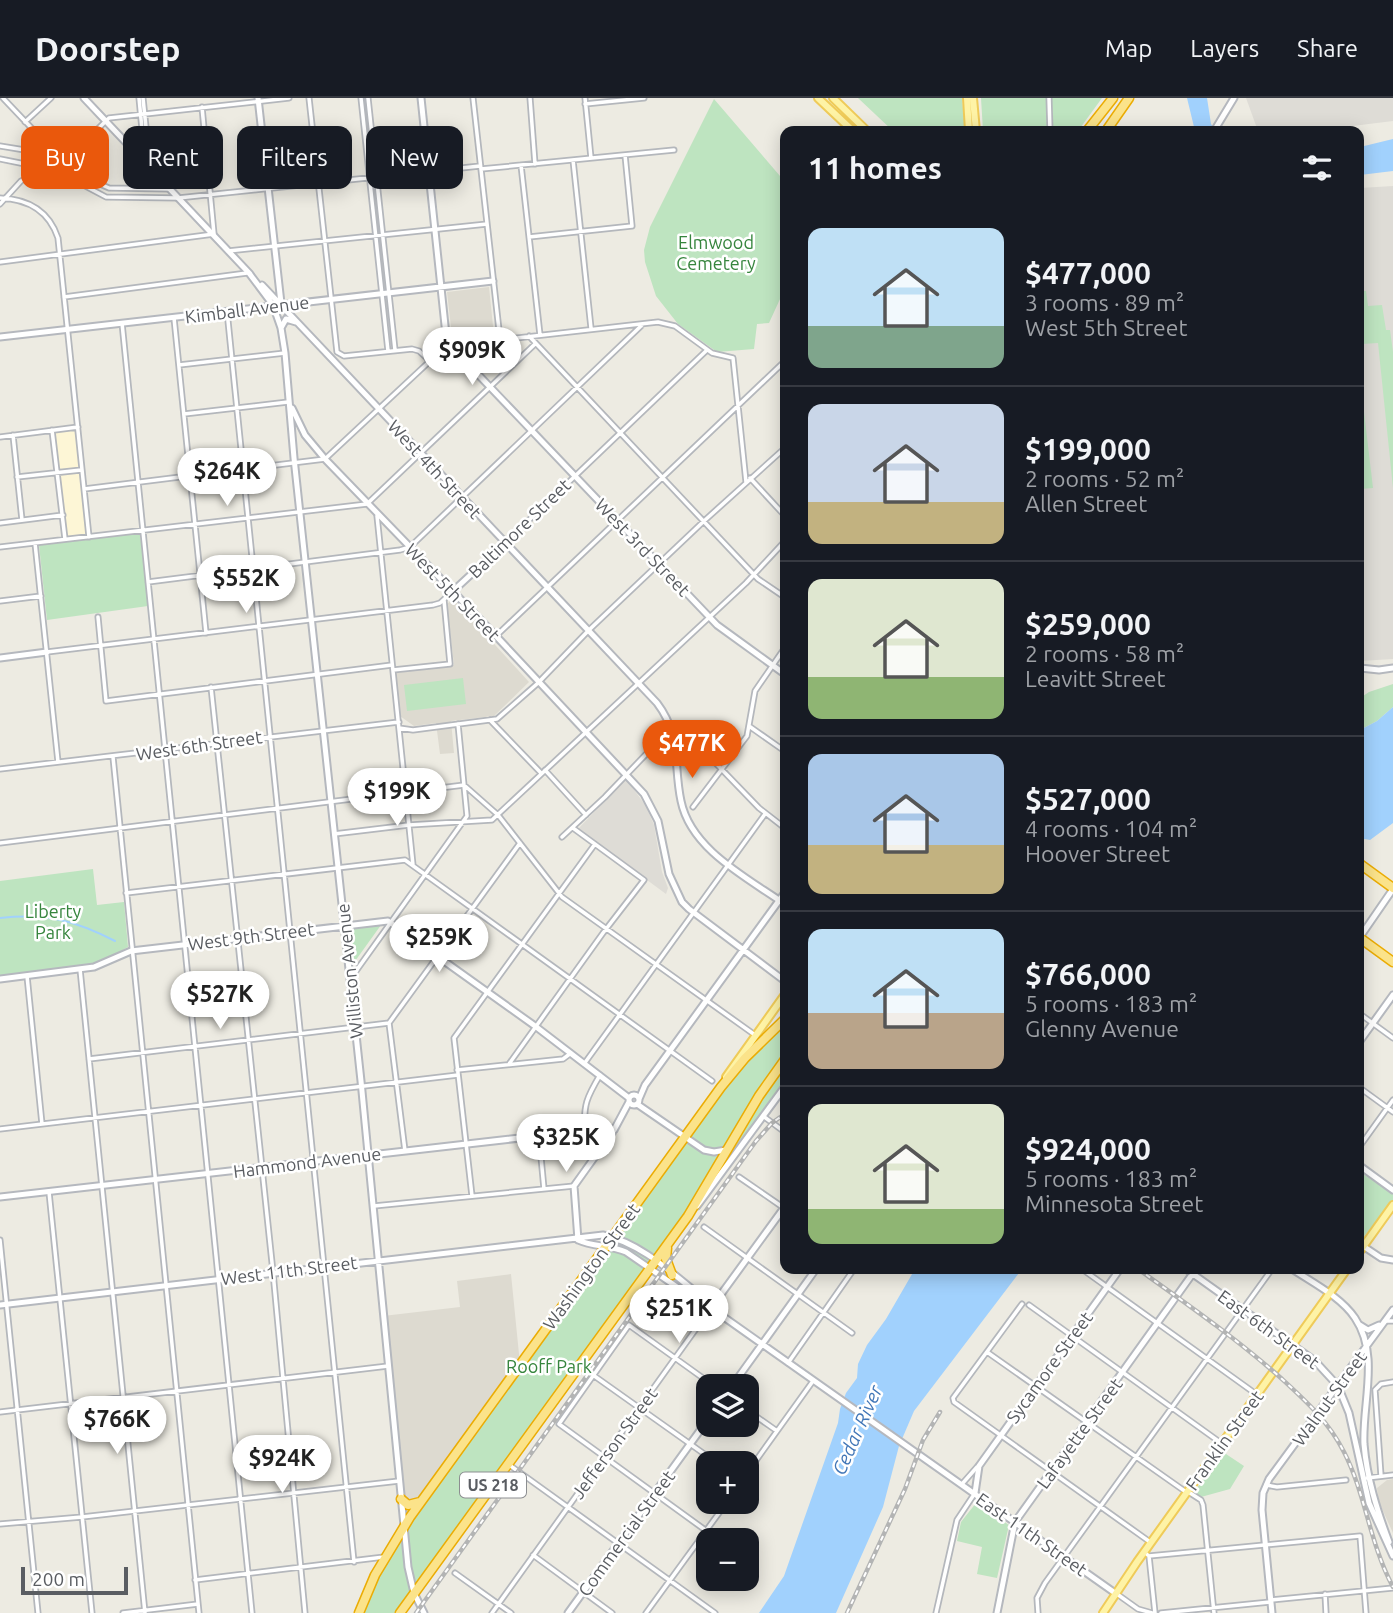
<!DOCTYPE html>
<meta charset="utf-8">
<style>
:root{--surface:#171b24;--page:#20242c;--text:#f1f3f6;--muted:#9ea1a6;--line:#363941;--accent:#ea580c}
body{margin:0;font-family:Ubuntu,sans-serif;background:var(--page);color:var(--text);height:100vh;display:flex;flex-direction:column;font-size:26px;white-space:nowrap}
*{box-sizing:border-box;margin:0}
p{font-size:23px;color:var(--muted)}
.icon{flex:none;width:38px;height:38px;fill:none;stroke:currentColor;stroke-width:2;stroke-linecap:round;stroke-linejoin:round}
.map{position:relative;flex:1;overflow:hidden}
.side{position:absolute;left:780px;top:28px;width:584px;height:1148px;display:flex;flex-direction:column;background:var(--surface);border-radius:14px;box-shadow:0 4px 18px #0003}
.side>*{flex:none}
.top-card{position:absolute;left:21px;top:28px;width:654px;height:63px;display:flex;gap:14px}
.buttons{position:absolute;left:696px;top:1276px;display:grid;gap:14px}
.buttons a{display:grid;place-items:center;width:63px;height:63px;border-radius:14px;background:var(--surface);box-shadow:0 4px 18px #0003;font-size:35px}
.scale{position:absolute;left:21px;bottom:18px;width:107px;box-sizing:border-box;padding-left:7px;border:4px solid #5a5d62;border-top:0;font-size:19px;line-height:24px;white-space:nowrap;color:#5a5d62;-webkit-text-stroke:5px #fff;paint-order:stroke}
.price{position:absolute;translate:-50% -60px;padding:0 16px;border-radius:24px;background:#fff;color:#222;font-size:23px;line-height:46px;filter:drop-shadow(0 2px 4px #0008)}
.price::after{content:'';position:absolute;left:50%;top:42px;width:21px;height:16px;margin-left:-10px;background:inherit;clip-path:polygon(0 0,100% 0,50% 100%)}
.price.active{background:var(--accent);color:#fff}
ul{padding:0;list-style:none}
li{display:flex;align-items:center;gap:21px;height:175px;padding:0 28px}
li+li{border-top:2px solid var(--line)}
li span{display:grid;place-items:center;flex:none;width:196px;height:140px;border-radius:14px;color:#555}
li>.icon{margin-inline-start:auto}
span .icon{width:84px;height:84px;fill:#fffc;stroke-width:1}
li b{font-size:30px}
h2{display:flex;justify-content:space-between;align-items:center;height:84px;padding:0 28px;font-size:30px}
.tag{padding:0 24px;border-radius:14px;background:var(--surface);box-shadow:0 4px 18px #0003;font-size:24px;line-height:63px}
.tag.active{background:var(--accent);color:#fff}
header{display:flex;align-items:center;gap:42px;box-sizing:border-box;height:98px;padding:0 35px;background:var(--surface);border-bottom:2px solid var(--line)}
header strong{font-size:33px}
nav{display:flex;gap:38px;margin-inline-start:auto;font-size:24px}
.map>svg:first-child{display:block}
.commercial{fill:#fdf6d6}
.industrial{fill:#dedcd6}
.education{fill:#dddad0}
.green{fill:#bee4c0}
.water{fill:#a1d1fd}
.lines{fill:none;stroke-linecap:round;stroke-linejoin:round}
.stream{stroke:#a1d1fd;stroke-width:2}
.street-casing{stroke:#b4b7bc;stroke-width:7}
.secondary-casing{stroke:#b5b8be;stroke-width:9}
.primary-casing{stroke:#efcb59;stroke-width:10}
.highway-casing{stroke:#ebac04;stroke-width:11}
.street{stroke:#fff;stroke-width:3.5}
.secondary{stroke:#fff;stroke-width:5}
.primary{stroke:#fef3a6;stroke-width:6}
.highway{stroke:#fbe38a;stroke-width:8}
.rail-casing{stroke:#b3b4b4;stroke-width:4.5}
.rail{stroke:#fff;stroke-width:2;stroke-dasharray:5;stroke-linecap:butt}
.labels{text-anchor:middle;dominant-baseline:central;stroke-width:5;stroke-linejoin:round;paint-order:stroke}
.shield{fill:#fff;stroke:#8c8e91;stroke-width:2}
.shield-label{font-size:16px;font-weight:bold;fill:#5a5d62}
.park-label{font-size:18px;fill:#36853d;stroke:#fff}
.street-label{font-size:18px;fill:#5a5d62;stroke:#fff}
.water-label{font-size:19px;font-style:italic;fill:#4176b7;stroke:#fff}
</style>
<header>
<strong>Doorstep</strong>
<nav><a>Map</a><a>Layers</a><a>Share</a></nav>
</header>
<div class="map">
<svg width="1393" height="1515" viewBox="0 0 1393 1515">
<rect width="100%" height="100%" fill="#edebe2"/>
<!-- commercial -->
<path class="commercial" d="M76,326l11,115 -19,3 -15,-115z"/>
<!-- industrial -->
<path class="industrial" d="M1246,0h147v23l-81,10h-54z
M1393,88v473l-33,2v-473z
M626,681l20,27 8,19 8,47 6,16 -2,6 -88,-65z"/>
<!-- education -->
<path class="education" d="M489,189l5,49 -39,5 -3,-5 -5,-44z
M453,501l76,83 -35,34 -43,5 3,32 -14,1 -4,-31 -22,3 -14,-10 -4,-43 58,-8 -7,-61z
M511,1176l9,90 -98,136 -21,-1 -18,-183 77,-9 -3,-26z
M1393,1381v54l-15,-33 -1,-12 10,-8z"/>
<!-- green -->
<path class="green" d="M858,0h104l3,33h-72z
M981,0h121l-24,33h-95z
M714,1l72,84v103l-17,37 -12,1 -3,25 -37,3 -39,-28 -22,-28 -11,-34 -1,-12 6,-23z
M1360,188l3,5h3l2,15 14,-1 4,25h4l3,22v136l-15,-145 -16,1z
M1360,280l13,110 -13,1z
M140,435l8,73 -101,14 -8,-75z
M463,580l3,26 -59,7 -3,-26z
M1393,586v23l-16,14 -17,9v-32l9,-6z
M93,771l4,36 27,-3 4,45 -24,13 -15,5 -89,11v-95z
M381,827l-28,39 -4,-35z
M786,920v40l-74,120 -311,435h-42l32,-65 330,-461z
M786,967v15l-57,77 33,-57z
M1360,1074l33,22v6l-31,39 -2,-2z
M1223,1354l21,14 -14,23 -29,8 -7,-5z
M976,1405l33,22 -12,53 -20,-4 5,-27 -25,-6 4,-19z"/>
<!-- water -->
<path class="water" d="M1187,0h20l4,26 5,7h-21z
M1393,41v32l-33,4v-28z
M1393,609v116l-23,17 -5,-1 -5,2v-111l17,-9z
M915,1171h107l-108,142 -15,35 -16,61 -47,106h-77l25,-37 54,-153 2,-14 6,-16 11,-15 1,-14 9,-19 19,-26z"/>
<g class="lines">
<!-- stream -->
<path class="stream" d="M0,820c46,-5 74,2 115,23"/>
<defs>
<path id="street" d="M3,0l56,59
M139,0l6,63
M143,0l7,68
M309,0l28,254 7,4 68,-7 7,2 11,10
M361,0l27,253
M368,0l27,252
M473,0l27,241
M530,0l5,66
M585,0l6,60
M1049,0l1,33
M585,6l59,-6
M25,24l26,-24
M0,48l37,6 25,8 31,21 16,7 61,1
M0,61l55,11 51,27 72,1 302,-32
M573,62l18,168
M65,63l44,-43 180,-20
M521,67l19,170
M481,71l193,-19
M0,100c28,1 49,13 58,40l31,299
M0,106l21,-23 25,-13
M529,139l103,-11 -7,-71
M228,153l259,-27
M0,164l214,-28 -12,-127
M64,199l183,-24
M227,213l127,1251
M174,220l32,315
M122,225l130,1290
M529,238l229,243 28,19
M179,267l106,-12
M184,316l104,-12
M52,332l13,109
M13,337l9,85
M0,339l78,-10
M17,379l64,-7
M750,380l36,39
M84,391l241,-30 121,-113 212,-24 17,4 37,27 21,5 13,124
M377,418l36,349
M0,425l63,-8
M35,445l23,219
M505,445l202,-193
M0,449l367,-43 168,-160
M148,484l252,-32 10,-3 232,-222
M0,503l41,-5
M98,519l8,84 286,-36
M496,538l290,-276
M47,554l386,-47 7,-2 12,-11
M393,572l57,-6 -6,-64
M211,589l62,585 32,341
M490,622l51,53
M749,628l37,26
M399,630l14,2 84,-11 41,-36 51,-53 115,-109 82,-74
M113,659l86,856
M0,671l399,-47
M545,672l41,45
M693,709l54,-71 8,-45 31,-45
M334,736l75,-9 83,-5 254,-237 40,-43
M562,739l43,-40 46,-48c17,-8 36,-9 52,1l56,58 27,21
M0,745l464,-58 34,30 64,82 193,138
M126,795l279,-33 307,221
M80,871l65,644
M27,878l15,148
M351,880l116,-162 -9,-92
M1360,916l33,24
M389,925l131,-180
M389,925l16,128
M89,961l300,-36
M509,966l94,-131 41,-53 -71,-52
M584,966l181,-250
M457,972l106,-11 8,-6
M1360,990l33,24
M763,1018l23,17
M0,1031l458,-54
M585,1033c-2,-26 2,-34 15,-56
M539,1038l5,53
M1360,1048l33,-46
M739,1079l45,31
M49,1094l43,421
M472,1098l-18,-158 141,-194
M374,1108l200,-20
M704,1129l148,106
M0,1142l38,373
M1082,1171l174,125
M1022,1206l-69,94 1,4 196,140
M1029,1207l192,138
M1385,1223h8
M987,1254l199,140
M788,1265l66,-94
M593,1277l124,88
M714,1288l-85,-61 -70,99 160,116
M747,1312l30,21
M0,1314l388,-46
M508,1366l207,149
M747,1375l66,-92
M1381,1378l-6,-86 6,-6 12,-2
M1367,1380l26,-3
M962,1386l15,-17
M1266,1387l11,2 69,-7
M1187,1393l14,9 2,5 11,108
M0,1426l82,-7 317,-36
M1144,1454l5,4 6,57
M533,1457l79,58
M1149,1458l211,-20 6,77
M747,1462l3,2
M455,1475l56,40
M195,1482l189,-23
M1117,1496l21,15 14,4
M1325,1496l1,19
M1271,1502l122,-12
M123,1515l75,-9
M492,1515l219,-305
M646,1515l81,-111
M936,1515l21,-93 18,-27
M1038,1515l-1,-15 8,-15 227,-314
M1161,1515l109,-11"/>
<path id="secondary" d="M84,0l166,176
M258,0l23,205
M421,0l25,237 4,10 267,280 69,50
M1214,33l20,-33
M249,175l24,32 8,23 4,25 9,105 67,623 47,486 6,26 10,20
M262,187l395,418c25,33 16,61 24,98 10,49 67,77 105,104
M281,230l5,-9 10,3
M0,239l493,-56
M292,310l13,27 20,24 171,177 148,158 14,27 11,53 13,28 7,7 97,73
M452,494l53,-49
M0,560l47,-6
M1360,570l19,2 14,-2
M1360,839l33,-48
M0,881l94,-12 37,-16 257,-30 147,105 94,72
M1360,943l33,-46
M629 1002a5 5 0 1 1 10 0a5 5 0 1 1-10 0Z
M639,1001l6,-14 141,-194
M637,1006l67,46 10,2 12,-2
M1360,1068l33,24
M0,1099l608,-69 6,2
M697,1108l89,-121
M578,1142c15,7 32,5 48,12l80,55 5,1 404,285
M578,1142l-4,-54 40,-56 15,-28
M1360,1146l21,14 12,2
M1186,1171l129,92 23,25 11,27 20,90 24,53
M1292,1171c21,14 49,28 63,49 25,37 7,85 9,126 3,35 13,66 25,98
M0,1207l603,-70c40,8 74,43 105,67l3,6
M711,1210l75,-103
M1360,1227l8,5 11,-5
M732,1288l84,-117
M975,1395l4,-27 141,-197
M568,1515l141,-195
M997,1515l18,-91 181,-253
M1272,1515l-10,-103 1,-17 6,-14 124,-169"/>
<path id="primary" d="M818,0l35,33
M833,0l34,33
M967,0l2,33
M973,0l3,33
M726,979l60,-84
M1360,1153l33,-46
M1103,1515l34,-51 210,-293"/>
<path id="highway" d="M1087,33l26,-33
M1106,33l23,-33
M1360,766l33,24
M1360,840l33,24
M667,1150l-1,11 6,16
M401,1401l7,6 12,-3
M359,1515l16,-38 35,-58 311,-430 24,-29 41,-40
M400,1515l288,-397 71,-120 27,-38"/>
</defs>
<!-- street casing -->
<use href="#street" class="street-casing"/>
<!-- secondary casing -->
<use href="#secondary" class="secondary-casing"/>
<!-- primary casing -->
<use href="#primary" class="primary-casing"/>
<!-- highway casing -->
<use href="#highway" class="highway-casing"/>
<!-- street -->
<use href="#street" class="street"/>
<!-- secondary -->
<use href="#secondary" class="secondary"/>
<!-- primary -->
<use href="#primary" class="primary"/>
<!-- highway -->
<use href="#highway" class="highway"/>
<defs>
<path id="rail" d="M1138,1171c49,35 99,70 144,110 24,22 47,43 62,73 22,43 25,90 49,135
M416,1515l340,-472 16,-18 14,-10
M847,1515l58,-124 18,-49 17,-28"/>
</defs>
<!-- rail casing -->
<use href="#rail" class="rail-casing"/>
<!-- rail -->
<use href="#rail" class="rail"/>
</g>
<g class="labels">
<!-- shield labels -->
<rect class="shield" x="460" y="1374.5" width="66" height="25" rx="5"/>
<g class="shield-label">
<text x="493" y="1387">US 218</text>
</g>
<!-- park labels -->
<g class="park-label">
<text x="716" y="144">Elmwood<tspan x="716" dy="21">Cemetery</tspan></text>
<text x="53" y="813">Liberty<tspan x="53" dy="21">Park</tspan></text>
<text x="549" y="1268">Rooff Park</text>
</g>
<!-- street labels -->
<g class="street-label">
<text transform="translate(247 211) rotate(-7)">Kimball Avenue</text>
<text transform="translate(435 371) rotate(47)">West 4th Street</text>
<text transform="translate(519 430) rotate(-44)">Baltimore Street</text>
<text transform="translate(643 449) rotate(46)">West 3rd Street</text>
<text transform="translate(453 494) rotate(46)">West 5th Street</text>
<text transform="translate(199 647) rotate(-8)">West 6th Street</text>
<text transform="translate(251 838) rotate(-7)">West 9th Street</text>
<text transform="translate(349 873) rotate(-96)">Williston Avenue</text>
<text transform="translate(307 1064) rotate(-7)">Hammond Avenue</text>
<text transform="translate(591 1168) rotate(-54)">Washington Street</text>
<text transform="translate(289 1172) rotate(-7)">West 11th Street</text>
<text transform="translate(1269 1231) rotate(36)">East 6th Street</text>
<text transform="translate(1049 1269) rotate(-54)">Sycamore Street</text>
<text transform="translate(1329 1300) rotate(-54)">Walnut Street</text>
<text transform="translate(1079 1335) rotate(-54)">Lafayette Street</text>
<text transform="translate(1224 1342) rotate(-54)">Franklin Street</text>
<text transform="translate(614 1345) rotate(-54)">Jefferson Street</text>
<text transform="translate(626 1435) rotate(-54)">Commercial Street</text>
<text transform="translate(1032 1436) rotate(35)">East 11th Street</text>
</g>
<!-- water labels -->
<g class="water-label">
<text transform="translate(857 1332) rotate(-66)">Cedar River</text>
</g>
</g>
</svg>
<div class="buttons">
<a><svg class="icon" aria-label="layers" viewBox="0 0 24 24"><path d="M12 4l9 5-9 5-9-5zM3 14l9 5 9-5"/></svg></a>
<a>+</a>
<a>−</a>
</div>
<div class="scale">200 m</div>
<b class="price" style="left:472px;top:289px">$909K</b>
<b class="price" style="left:227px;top:410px">$264K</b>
<b class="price" style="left:246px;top:517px">$552K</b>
<b class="price active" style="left:692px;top:682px">$477K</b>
<b class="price" style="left:397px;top:730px">$199K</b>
<b class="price" style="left:439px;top:876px">$259K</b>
<b class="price" style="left:220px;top:933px">$527K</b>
<b class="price" style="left:566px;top:1076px">$325K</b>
<b class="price" style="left:679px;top:1247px">$251K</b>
<b class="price" style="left:117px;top:1358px">$766K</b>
<b class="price" style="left:282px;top:1397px">$924K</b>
<div class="top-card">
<a class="tag active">Buy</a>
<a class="tag">Rent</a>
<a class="tag">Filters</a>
<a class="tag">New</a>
</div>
<section class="side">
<h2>11 homes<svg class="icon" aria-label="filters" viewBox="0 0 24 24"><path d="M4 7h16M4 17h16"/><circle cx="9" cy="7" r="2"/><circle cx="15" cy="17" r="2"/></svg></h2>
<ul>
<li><span style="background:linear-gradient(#bfe0f5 70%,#7fa58c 0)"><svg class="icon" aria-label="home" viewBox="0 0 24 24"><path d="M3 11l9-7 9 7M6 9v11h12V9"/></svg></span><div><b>$477,000</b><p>3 rooms · 89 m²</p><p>West 5th Street</p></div></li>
<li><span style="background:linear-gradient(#c9d6e8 70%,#c2b280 0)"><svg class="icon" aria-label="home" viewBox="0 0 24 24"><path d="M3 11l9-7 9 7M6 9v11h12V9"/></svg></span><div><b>$199,000</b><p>2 rooms · 52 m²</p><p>Allen Street</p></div></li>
<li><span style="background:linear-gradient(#dfe7d0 70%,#8fb573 0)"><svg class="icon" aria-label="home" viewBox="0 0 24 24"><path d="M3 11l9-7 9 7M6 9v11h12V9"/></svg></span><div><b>$259,000</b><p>2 rooms · 58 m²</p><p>Leavitt Street</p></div></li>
<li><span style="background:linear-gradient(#a9c7e8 65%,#c2b280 0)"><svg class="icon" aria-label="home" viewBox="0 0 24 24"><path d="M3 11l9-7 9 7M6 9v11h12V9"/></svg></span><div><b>$527,000</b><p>4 rooms · 104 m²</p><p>Hoover Street</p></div></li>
<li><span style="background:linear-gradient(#bfe0f5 60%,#b9a48a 0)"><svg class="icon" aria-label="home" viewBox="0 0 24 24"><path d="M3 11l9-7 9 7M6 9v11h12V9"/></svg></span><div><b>$766,000</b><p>5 rooms · 183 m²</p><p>Glenny Avenue</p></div></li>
<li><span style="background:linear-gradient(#dfe7d0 75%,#8fb573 0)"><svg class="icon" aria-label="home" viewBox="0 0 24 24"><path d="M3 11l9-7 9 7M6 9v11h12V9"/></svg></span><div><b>$924,000</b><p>5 rooms · 183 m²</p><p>Minnesota Street</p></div></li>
</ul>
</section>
</div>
